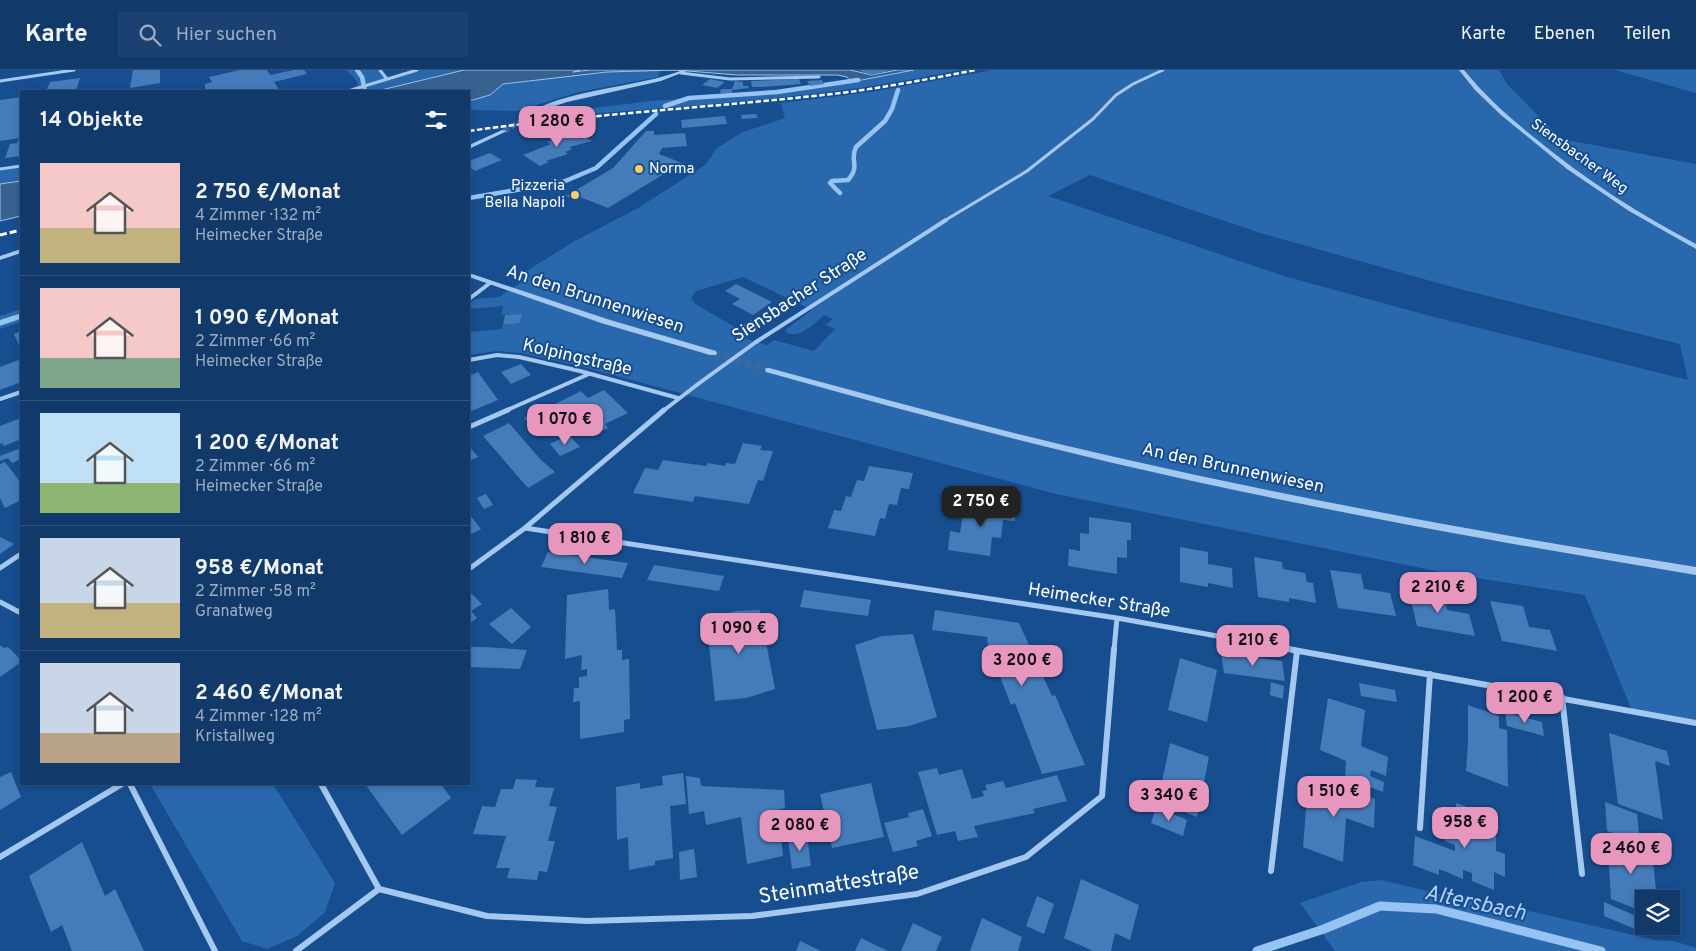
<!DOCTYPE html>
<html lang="de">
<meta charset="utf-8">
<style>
:root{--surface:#113a6b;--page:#1a4171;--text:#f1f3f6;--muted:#9cadc1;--line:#30547e;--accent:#e797bd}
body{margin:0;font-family:Overpass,sans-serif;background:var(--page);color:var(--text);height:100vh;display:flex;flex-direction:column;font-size:19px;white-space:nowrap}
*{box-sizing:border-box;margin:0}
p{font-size:16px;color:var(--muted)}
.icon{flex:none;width:28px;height:28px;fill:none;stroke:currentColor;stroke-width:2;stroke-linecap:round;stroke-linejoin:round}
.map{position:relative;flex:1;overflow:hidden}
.side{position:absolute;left:20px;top:20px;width:450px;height:695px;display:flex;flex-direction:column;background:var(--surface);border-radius:0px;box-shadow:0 2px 8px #0003,0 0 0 1px var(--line)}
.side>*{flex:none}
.tools{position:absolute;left:1635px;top:820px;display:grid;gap:10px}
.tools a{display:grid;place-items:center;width:45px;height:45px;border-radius:0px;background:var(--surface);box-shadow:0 2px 8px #0003,0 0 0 1px var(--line);font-size:25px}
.price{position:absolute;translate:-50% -42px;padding:0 11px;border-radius:10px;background:var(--accent);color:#111;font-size:16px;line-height:32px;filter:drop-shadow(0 1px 2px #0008)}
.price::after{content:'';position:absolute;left:50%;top:30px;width:15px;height:11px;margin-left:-8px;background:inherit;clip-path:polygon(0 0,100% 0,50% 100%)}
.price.on{background:#222;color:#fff}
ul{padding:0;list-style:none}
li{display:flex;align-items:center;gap:15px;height:125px;padding:0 20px}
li+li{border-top:1px solid var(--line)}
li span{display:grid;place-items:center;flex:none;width:140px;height:100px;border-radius:0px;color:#555}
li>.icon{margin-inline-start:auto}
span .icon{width:60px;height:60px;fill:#fffc;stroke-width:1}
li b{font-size:21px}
h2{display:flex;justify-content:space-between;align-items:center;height:60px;padding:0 20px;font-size:21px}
header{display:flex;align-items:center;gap:30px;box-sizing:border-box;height:70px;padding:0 25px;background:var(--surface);border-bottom:1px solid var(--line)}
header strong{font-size:24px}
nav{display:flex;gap:28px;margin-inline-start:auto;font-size:18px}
.search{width:350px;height:45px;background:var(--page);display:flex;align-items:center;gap:12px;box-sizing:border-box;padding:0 18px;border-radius:0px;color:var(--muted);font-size:19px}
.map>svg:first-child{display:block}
.green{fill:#2a68ad;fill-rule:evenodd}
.water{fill:#396190;stroke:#96c3f2}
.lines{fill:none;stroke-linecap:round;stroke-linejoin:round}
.stream-far2{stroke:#96c3f2;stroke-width:4.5}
.stream-far1{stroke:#96c3f2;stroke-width:5.5}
.stream{stroke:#96c3f2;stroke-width:9}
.building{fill:#447bb9}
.tertiary-tunnel-far1{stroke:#3a69a0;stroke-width:5.5;stroke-dasharray:5.5 2.5;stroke-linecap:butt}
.tertiary-tunnel{stroke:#3a69a0;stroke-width:7;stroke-dasharray:7 4;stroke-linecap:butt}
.minor-far3{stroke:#a4c8ef;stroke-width:3}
.minor-far2{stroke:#a4c8ef;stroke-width:4}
.minor-far1{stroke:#a4c8ef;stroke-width:5}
.minor{stroke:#a4c8ef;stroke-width:6}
.tertiary{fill:#a4c8ef;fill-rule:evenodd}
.rail-far1{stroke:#fff;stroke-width:2.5;stroke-dasharray:5.5 2.5;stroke-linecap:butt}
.rail{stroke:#fff;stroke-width:3;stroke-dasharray:7 3;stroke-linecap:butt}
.minor-bridge{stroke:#a4c8ef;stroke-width:4}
.poi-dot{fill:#ffce62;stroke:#174e8f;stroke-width:2}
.labels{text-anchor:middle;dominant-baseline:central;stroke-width:4;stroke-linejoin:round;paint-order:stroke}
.far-street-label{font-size:15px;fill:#fff;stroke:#174e8f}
.far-poi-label{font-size:15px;fill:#fff;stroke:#174e8f;text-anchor:start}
.street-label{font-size:18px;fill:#fff;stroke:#174e8f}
.near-street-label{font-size:21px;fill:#fff;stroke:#174e8f}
.near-water-label{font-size:22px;font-style:italic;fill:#b0d2f6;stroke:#174e8f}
</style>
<header>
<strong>Karte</strong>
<div class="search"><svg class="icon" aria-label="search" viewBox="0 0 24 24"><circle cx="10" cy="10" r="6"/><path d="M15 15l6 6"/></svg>Hier suchen</div>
<nav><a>Karte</a><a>Ebenen</a><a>Teilen</a></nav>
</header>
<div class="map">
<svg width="1696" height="881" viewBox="0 0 1696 881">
<rect width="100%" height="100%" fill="#174e8f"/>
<!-- green -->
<path class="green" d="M347,0h33l8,8 29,-8h47l-87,21h-29l10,-3 -1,-7z
M576,0h84l-2,7 -79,15 -62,19 -48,-1v-9l21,-6 11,-13z
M914,0h45c-136,30 -277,35 -416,48l8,-8 15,-5 13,5 71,-9 127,-9 74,-10z
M993,0h506l8,14 54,55 135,25v559l-64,-12 -47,-116 -139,-22 -390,-79 -473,-127 -61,-14 -25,-2 -28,4v-23l33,-3 1,-4 17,-2 2,-9 -20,1 1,-9 -33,3 -1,3v-8l7,-5 23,-2 23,-15 -2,-5 5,-5 48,-30 65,-34 67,-43 12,-17 26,-16 42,-14 -4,-15 90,-11zM1090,105l167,57 195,55 228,57 8,36 -254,-63 -147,-40 -239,-81zM743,207l69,33 -27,20 2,3c15,5 26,-9 37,-18l9,4 -7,6 9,4 -21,22 -40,-11 -7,5 -21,-6 -6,-9 -45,-26 -4,-6 5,-7z
M1615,0h81v23z
M21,96v15l-21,3v-15z
M21,239v13l-21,7v-13z
M150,714h123l62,99 -10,29 -28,24 -30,13 -25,-8z
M1381,810l59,14 98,19 117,27 19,1 22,7v3h-361l-35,-48 61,-21z"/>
<!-- water -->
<path class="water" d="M464,0h116l-7,2 17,-2h260l22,5 25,-5h17l-63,12 -4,-5 -10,-2h-100l-62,-5 -68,2 -104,12 -13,11 -21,6v-10h-92z
M21,111v35l-21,5v-37z"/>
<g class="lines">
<!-- stream-far2 -->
<path class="stream-far2" d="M357,0l5,7 3,14
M665,36l24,-8 88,-6 81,-12
M840,123l-10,-10 2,-2 16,-1c13,-15 1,-19 8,-33l29,-26 7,-12 6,-19
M469,128l94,-16 33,-14 60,-54"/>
<!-- stream-far1 -->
<path class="stream-far1" d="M0,253l21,-7"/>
<!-- stream -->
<path class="stream" d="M1257,881l67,-22 56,-23 56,3 165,42"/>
</g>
<!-- building -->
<path class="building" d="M133,0h27v13l-30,5z
M240,0h27l3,5 24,-5h10l3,4 -33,8 6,9h-79l4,-2v-5l7,-2 -3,-5z
M892,0l-20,5 -12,-4v-1z
M80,8l-4,13h-30l4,-9z
M710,9l15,3 -8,6 -15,-3z
M799,9l2,5 -39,3h-10l-1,-6z
M822,10l2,4 -14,2 -3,-5z
M735,11l8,1v4h5l1,2 -17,2v3h-12l1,-4h11z
M21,27v59l-16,2 5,-14 7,-1 2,-5 -19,3v-41z
M756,44l2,4 -16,1 -1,-4z
M725,46l2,8 -45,4 -1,-8z
M574,61l18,10 -23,6 3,2 -7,3 3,2 -22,7 3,1 -9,4 -17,-11 28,-11 -4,-2z
M646,61h8v4l31,-2 2,13 -25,2 -3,6 23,9 -74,45 -28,-11 -3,3 -11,-4 47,-28z
M490,83l12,7 -27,11 -6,-4v-6z
M736,214l36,18 -19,13 -21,-11 8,-5 -15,-8z
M522,244l-2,9 -17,2 2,-10z
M753,249l9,4 -12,8 -9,-4z
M21,261v19l-7,-16z
M21,289v23l-21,8v-23z
M521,294l10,11 -20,9 -10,-12z
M478,302l20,28 -29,12v-36z
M604,320l24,23 -23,11 3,4 -17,8 -9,-11 16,-8 -10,-10 -24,12 -13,-13 30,-15 7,7z
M543,340l8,9 -19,9 -8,-10z
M21,348v21l-17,7 -2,-3 -2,1v-18z
M509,353l32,37 14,12 -27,16 -45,-52z
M569,365l11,12 -20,9 -10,-12z
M743,373l19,3 -2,4 13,1 -10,30 -5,-1 -9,24 -54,-8 -2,6 -60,-9 12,-25 13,2 5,-10 43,6 2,-3 17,3 1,-3 9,1z
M469,376l9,11 -9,4z
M21,378v11l-9,4 -4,-5 -8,3v-5z
M5,392l16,21v17l-16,8 -5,-10v-34z
M869,396l44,7 -4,16 -8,-1 -4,17 -8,-1 -4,15 -5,-1 -5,18 -47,-8 6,-18 7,1 5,-15 5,1 6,-17 7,1z
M486,424l7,11 -9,4 -7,-11z
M974,430l42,5 -1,16 -12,-1 -2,18 -9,-1 -2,19 -42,-6 2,-19 10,2 3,-19 9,2z
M469,444l12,15 -12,6z
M1089,447l42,6v17h-4v18l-10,-1v17l-49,-8 1,-17 11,2v-18l9,1z
M0,467l14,7 -14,10z
M1180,477l28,5v12l24,4 1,20 -25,-5v4l-28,-5z
M548,482l80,11 -6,15 -81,-11z
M1254,487l28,5 1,7 22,4 2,9 6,1 3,20 -27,-5v4l-31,-5z
M654,495l70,11 -5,15 -72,-11z
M1330,500l31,4 3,15 26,4 6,23 -58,-8z
M1408,518l35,6 4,16 22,4 6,22 -58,-10z
M608,519l1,21 6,-1 2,41h5v10l7,-1 1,60 -6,1v12l-44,7v-38l-7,1 1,-14h5v-11l8,-1v-7l-6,1 1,-15 -17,4 2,-64z
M804,520l67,10 -3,16 -68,-9z
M469,521l13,13 -11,7 6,7 -8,6z
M1490,531l33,5 6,21 21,3 7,21 -55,-10z
M511,538l20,19 -19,17 -23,-20z
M760,540l15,79 -29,9 -31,3 -9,-83 30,-7z
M935,540l84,13 33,73 3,-1 30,70 -43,9 -27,-71 -4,2 -23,-60 -1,-8 -55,-7z
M913,564l24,83 -28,9 -32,4 -22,-85 27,-9z
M0,575l4,3 4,-1 13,13v2l-21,15z
M469,577h15l43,3 -7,19 -51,-2z
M1221,583l61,8 3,20 -61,-8z
M1180,588l37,12 -10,52 -39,-12z
M1271,612l13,4 -1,13 -13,-4z
M1359,613l36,7 2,12 -36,-6z
M1328,628l37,12 -4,36 27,11 -2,19 -15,-6 -1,6 14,6 -1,10 -38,-14 1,-17 -26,-11z
M1468,635l31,11v12l8,2 1,57 -42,-16 2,-28z
M1505,642l37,10 2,14 -37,-10z
M1609,663l58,18 3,15 -15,-5 8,59 -45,-16z
M1170,673l39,14 -12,60 -39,-16z
M937,698l2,7 23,-6 10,30 12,-3 -2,-5 5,-1 -2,-5 18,-4 3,7 51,-13 10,26 -34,8 2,4 -10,2 -51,11 4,11 -20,4 -3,-10 -18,4 -19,-63z
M11,702l10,25 -21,13v-33z
M683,703l3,31 -16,2 3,52 -18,3v4l-26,5 -1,-33 -11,3 -1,-53 24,-4v6l23,-4 -1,-9z
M686,706l14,2 1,8 83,4 1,18 -7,2 5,46 -36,8 -6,-47 -35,8 -2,-14 -15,3z
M516,709l21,1 -2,7 19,1 -5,18 8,1 -9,34h7l-8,31 -8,-1 -2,9 -30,-2 3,-10h-14l10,-32 -33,-2 9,-28 13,1 6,-18h12z
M1326,712l49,17 -1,29 -28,-10 -3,44 -40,-15 5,-63 17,6z
M871,713l13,54 -52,11 -5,-24 9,-2 -2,-8 -9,2 -5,-22z
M365,714h76l10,14 -49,37z
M1605,732l32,12 3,29 -33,-12z
M1456,733l40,14v34l9,3v23l-11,-5v18l-22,-9v-8l-9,-3v9l-24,-10v6l-26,-10 2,-29 40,15v-6l-10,-4 1,-9 9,3z
M1156,737l31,13 -4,16 -32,-13z
M923,739l9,27 -16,5 2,5 -25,6 -9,-29 25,-6 -1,-4z
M807,765l4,31 -19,3 -4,-30z
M1607,767l45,16 5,46h-13v13l-33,-13z
M82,772l23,54 10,-7 29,62h-72l-10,-26 -11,7 -22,-56z
M694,779l3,28 -17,3 -1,-28z
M1081,809l58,26 -9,35 -15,-7 -4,18h-18l-29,-13z
M1037,826l17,8 -10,30 -18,-8z
M1604,832l30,13 1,14 -31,-13z
M982,848l40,19 -4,14h-48z
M913,853l29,14 -6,14h-35z
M861,868l27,13h-33z
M800,871l21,10h-25z"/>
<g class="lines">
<!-- tertiary-tunnel-far1 -->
<path class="tertiary-tunnel-far1" d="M504,61l21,-13"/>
<!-- tertiary-tunnel -->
<path class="tertiary-tunnel" d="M713,283l56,17"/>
<!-- minor-far3 -->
<path class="minor-far3" d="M380,0l7,9
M681,3l49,6 89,-2
M0,11l74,-11
M348,21l69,-21
M0,99l21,-3
M944,151l83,-50 66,-52 23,-24 17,-11 30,-14"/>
<!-- minor-far2 -->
<path class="minor-far2" d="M469,229l21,-16
M756,272l190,-122
M469,290l28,-5 22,2 61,14 98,27
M0,329l21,-7
M505,341l84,-37
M663,341l35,-27"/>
<!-- minor-far1 -->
<path class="minor-far1" d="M469,357l39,-17
M525,458l592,90 178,32
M0,498l21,-14
M469,499l56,-41 139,-118
M0,532l21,11
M1114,580l3,-32"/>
<!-- minor -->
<path class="minor" d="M1288,579l408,74
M1562,627l20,177
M130,714l85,167
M1420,758l10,-154
M0,787l122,-73
M1271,801l26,-220
M379,819l108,27 100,5 165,-5 165,-22 109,-37 76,-61 12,-147
M296,881l83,-62 -58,-105"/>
<!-- tertiary -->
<path class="tertiary" d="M683,0h6l-28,11 -94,21 -18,6 -22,11 -5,-1c39,-30 113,-29 161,-48z
M1459,0h5c21,26 46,48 72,69 50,41 103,75 160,105v5l-67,-38 -62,-42 -66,-54 -26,-25z
M502,60l5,1 -38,18v-4z
M21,179v4l-21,7v-4z
M469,203l138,46 109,32 1,2 -1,2h-6l-109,-32 -132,-46z
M766,298h3c115,31 230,63 346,89 193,44 386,79 581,110v8c-195,-32 -390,-67 -583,-112 -116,-27 -232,-59 -347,-91l-1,-2z"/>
<!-- rail-far1 -->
<path class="rail-far1" d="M469,61c126,-18 254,-24 380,-39 43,-6 85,-14 127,-22"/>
<!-- rail -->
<path class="rail" d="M0,165l21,-5"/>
<!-- minor-bridge -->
<path class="minor-bridge" d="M698,314l58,-42"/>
</g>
<!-- markers -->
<g class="poi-dot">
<circle cx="639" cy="99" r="5"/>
<circle cx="575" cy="125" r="5"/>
</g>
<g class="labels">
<!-- far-street labels -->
<g class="far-street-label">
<text transform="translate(1579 87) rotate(36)">Siensbacher Weg</text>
</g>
<!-- far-poi labels -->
<g class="far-poi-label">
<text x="649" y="99">Norma</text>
<text x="565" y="116" text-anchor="end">Pizzeria<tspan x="565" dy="17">Bella Napoli</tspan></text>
</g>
<!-- street labels -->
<g class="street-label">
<text transform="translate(800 226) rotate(-33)">Siensbacher Straße</text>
<text transform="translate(595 230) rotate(18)">An den Brunnenwiesen</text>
<text transform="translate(577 288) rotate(13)">Kolpingstraße</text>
<text transform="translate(1233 399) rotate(12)">An den Brunnenwiesen</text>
<text transform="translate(1099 531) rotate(9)">Heimecker Straße</text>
</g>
<!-- near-street labels -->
<g class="near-street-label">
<text transform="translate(839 815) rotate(-9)">Steinmattestraße</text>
</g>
<!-- near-water labels -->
<g class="near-water-label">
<text transform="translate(1475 834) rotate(12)">Altersbach</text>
</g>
</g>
</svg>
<div class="tools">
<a><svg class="icon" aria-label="layers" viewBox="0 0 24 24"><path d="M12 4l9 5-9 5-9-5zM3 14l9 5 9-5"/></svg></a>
</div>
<b class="price" style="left:557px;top:78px">1 280 €</b>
<b class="price" style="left:565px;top:376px">1 070 €</b>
<b class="price on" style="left:981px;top:458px">2 750 €</b>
<b class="price" style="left:585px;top:495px">1 810 €</b>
<b class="price" style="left:1438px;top:544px">2 210 €</b>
<b class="price" style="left:739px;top:585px">1 090 €</b>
<b class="price" style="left:1253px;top:597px">1 210 €</b>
<b class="price" style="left:1022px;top:617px">3 200 €</b>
<b class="price" style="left:1525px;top:654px">1 200 €</b>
<b class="price" style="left:1334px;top:748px">1 510 €</b>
<b class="price" style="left:1169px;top:752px">3 340 €</b>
<b class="price" style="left:1465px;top:779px">958 €</b>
<b class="price" style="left:800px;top:782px">2 080 €</b>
<b class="price" style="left:1631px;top:805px">2 460 €</b>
<section class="side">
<h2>14 Objekte<svg class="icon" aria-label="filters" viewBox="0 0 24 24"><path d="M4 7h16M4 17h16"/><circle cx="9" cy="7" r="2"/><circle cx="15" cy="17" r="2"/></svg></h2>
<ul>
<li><span style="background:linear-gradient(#f6c9c9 65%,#c2b280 0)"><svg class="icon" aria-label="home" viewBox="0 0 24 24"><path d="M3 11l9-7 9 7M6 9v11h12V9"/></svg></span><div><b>2 750 €/Monat</b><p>4 Zimmer · 132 m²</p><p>Heimecker Straße</p></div></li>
<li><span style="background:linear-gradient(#f6c9c9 70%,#7fa58c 0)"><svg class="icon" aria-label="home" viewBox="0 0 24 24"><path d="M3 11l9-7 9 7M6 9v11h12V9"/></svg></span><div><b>1 090 €/Monat</b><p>2 Zimmer · 66 m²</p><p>Heimecker Straße</p></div></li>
<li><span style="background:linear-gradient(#bfe0f5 70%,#8fb573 0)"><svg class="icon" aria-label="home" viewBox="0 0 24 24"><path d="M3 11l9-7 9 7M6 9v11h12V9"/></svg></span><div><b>1 200 €/Monat</b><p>2 Zimmer · 66 m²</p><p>Heimecker Straße</p></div></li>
<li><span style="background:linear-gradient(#c9d6e8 65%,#c2b280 0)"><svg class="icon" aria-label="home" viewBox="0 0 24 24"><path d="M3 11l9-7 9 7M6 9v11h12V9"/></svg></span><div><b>958 €/Monat</b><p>2 Zimmer · 58 m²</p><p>Granatweg</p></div></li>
<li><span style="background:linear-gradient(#c9d6e8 70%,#b9a48a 0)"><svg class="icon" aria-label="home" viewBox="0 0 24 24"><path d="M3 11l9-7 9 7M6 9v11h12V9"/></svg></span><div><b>2 460 €/Monat</b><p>4 Zimmer · 128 m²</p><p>Kristallweg</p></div></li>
</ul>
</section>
</div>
